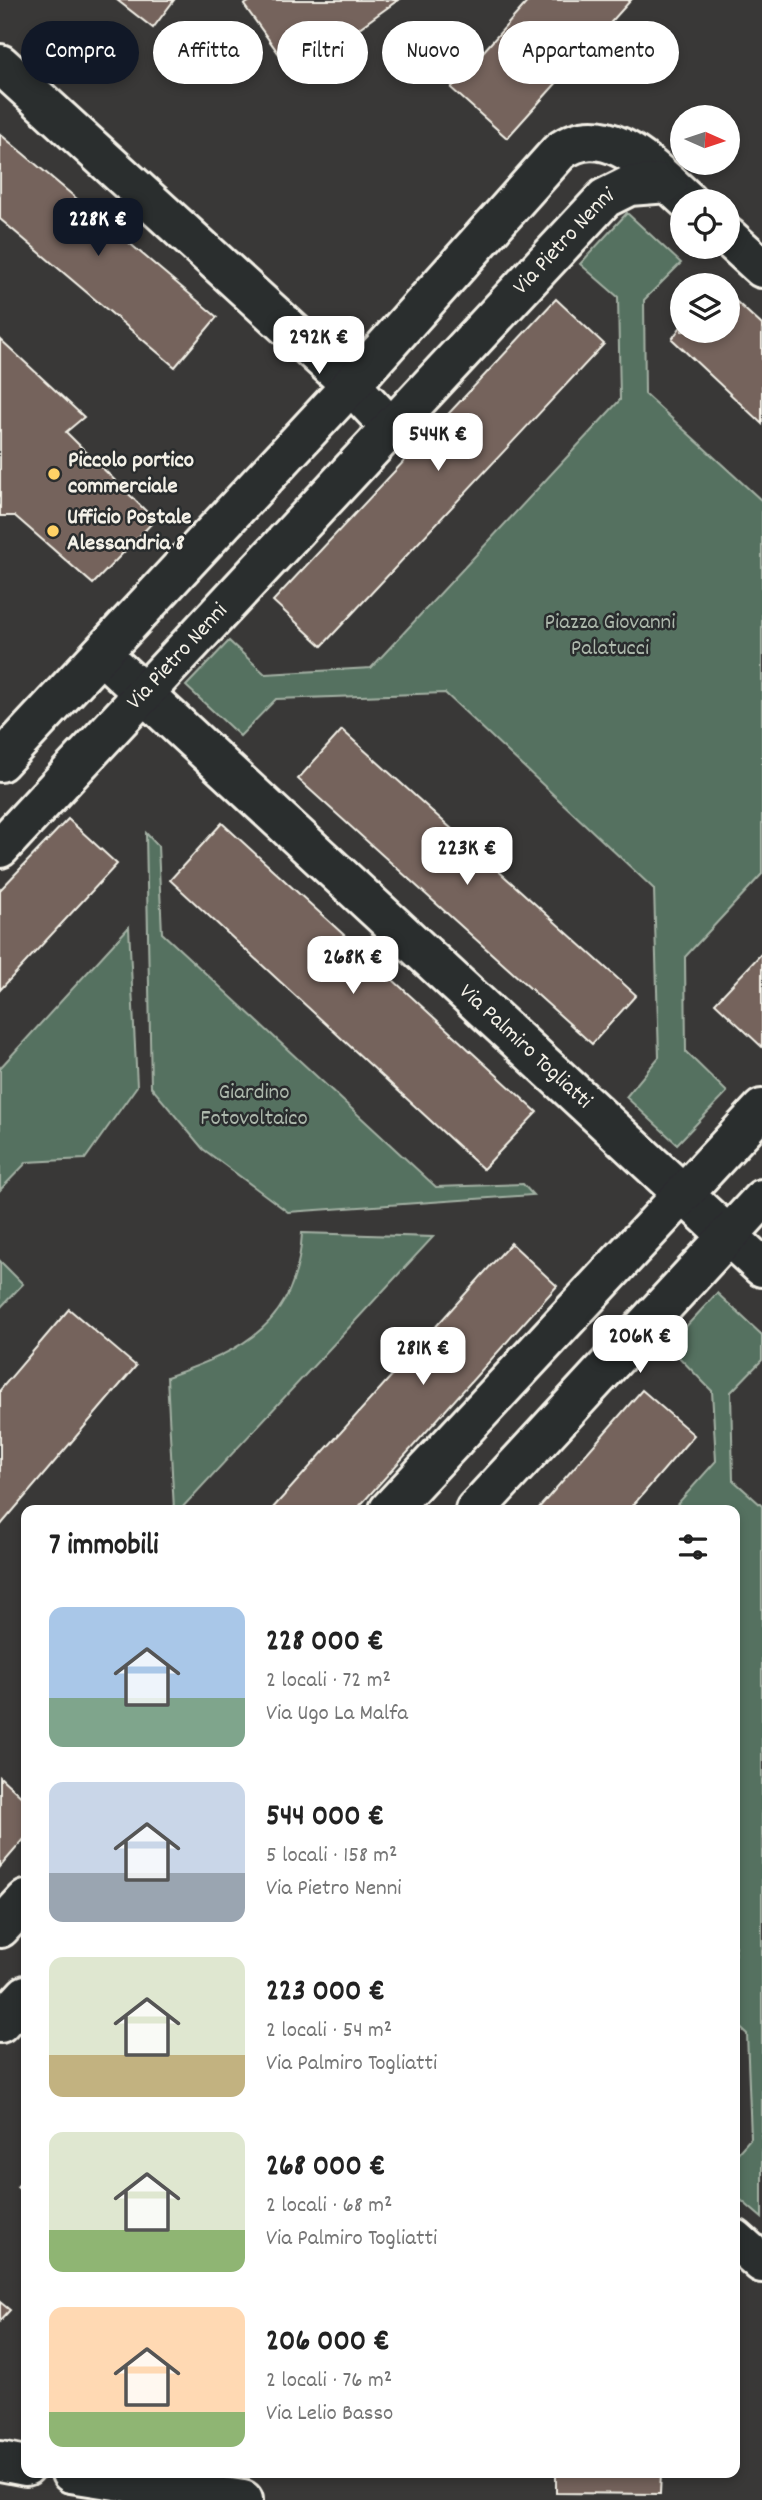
<!DOCTYPE html>
<html lang="it">
<meta charset="utf-8">
<style>
:root{--surface:#fff;--page:#f6f6f6;--text:#222;--muted:#767676;--accent:#111827}
body{margin:0;font-family:Dekko,sans-serif;background:var(--page);color:var(--text);height:100vh;display:flex;flex-direction:column;font-size:26px;white-space:nowrap}
*{box-sizing:border-box;margin:0}
p{font-size:23px;color:var(--muted)}
.icon{flex:none;width:38px;height:38px;fill:none;stroke:currentColor;stroke-width:2;stroke-linecap:round;stroke-linejoin:round}
.map{position:relative;flex:1;overflow:hidden}
.drawer{position:absolute;left:21px;top:1505px;width:719px;height:973px;display:flex;flex-direction:column;background:var(--surface);border-radius:14px;box-shadow:0 4px 10px #0003}
.drawer>*{flex:none}
.guide{position:absolute;left:21px;top:21px;width:721px;height:63px;display:flex;gap:14px}
.needle{width:46px;rotate:93deg}
.fabs{position:absolute;left:670px;top:105px;display:grid;gap:14px}
.fabs a{display:grid;place-items:center;width:70px;height:70px;border-radius:50%;background:var(--surface);box-shadow:0 4px 10px #0003;font-size:35px}
.price{position:absolute;translate:-50% -60px;padding:0 16px;border-radius:14px;background:#fff;color:#222;font-size:23px;line-height:46px;filter:drop-shadow(0 2px 4px #0008)}
.price::after{content:'';position:absolute;left:50%;top:42px;width:21px;height:16px;margin-left:-10px;background:inherit;clip-path:polygon(0 0,100% 0,50% 100%)}
.price.on{background:var(--accent);color:#fff}
ul{padding:0;list-style:none}
li{display:flex;align-items:center;gap:21px;height:175px;padding:0 28px}
li span{display:grid;place-items:center;flex:none;width:196px;height:140px;border-radius:14px;color:#555}
li>.icon{margin-inline-start:auto}
span .icon{width:84px;height:84px;fill:#fffc;stroke-width:1}
li b{font-size:30px}
h2{display:flex;justify-content:space-between;align-items:center;height:84px;padding:0 28px;font-size:30px}
.chip{padding:0 24px;border-radius:32px;background:var(--surface);box-shadow:0 4px 10px #0003;font-size:24px;line-height:63px}
.chip.on{background:var(--accent);color:#fff}
.map>svg:first-child{display:block}
.green{fill:#557160;stroke:#a4b1a4;stroke-width:2}
.building{fill:#74645b;stroke:#f4f1e8;stroke-width:2}
.lines{fill:none;stroke-linecap:round;stroke-linejoin:round}
.street-casing{stroke:#f4f1e8;stroke-width:44}
.street{stroke:#2a2d2e;stroke-width:38}
.poi-dot{fill:#ffd166;stroke:#2a2d2e;stroke-width:2.5}
.labels{text-anchor:middle;dominant-baseline:central;stroke-width:5;stroke-linejoin:round;paint-order:stroke}
.street-label{font-size:23px;fill:#f4f1e8;stroke:#2a2d2e}
.poi-label{font-size:23px;font-weight:bold;fill:#f4f1e8;stroke:#2a2d2e;text-anchor:start}
.park-label{font-size:23px;fill:#acb7ab;stroke:#2a2d2e}
</style>
<div class="map">
<svg width="762" height="2500" viewBox="0 0 762 2500">
<rect width="100%" height="100%" fill="#393837"/>
<filter id="ink" filterUnits="userSpaceOnUse"><feTurbulence type="fractalNoise" baseFrequency=".0143" numOctaves="2"/><feDisplacementMap in="SourceGraphic" scale="14" xChannelSelector="R" yChannelSelector="G"/><feConvolveMatrix kernelMatrix="1 2 1 2 8 2 1 2 1" color-interpolation-filters="sRGB"/></filter>
<g filter="url(#ink)">
<!-- green -->
<path class="green" d="M627,213l54,50 -37,37 1,94 117,107v373l-77,83 1,95 41,40 -50,52 -51,-47 33,-40 -5,-168 -209,-196 -169,6 -36,37 -54,-50 43,-45 36,33 106,-6 249,-268 -2,-103 -38,-33z
M146,833l12,13 4,87 274,254 87,-3 10,11 -245,17 -85,-63 -52,-62z
M129,927l8,159 -52,73 -58,3 -27,28v-122z
M302,1233l131,4 -253,273h-6l-7,-133c77,-27 130,-53 135,-144z
M0,1261l23,23 -23,24z
M717,1293l45,42v25l-31,32 2,88 29,26v712l-27,-23v-39l16,-18 -4,-104 -12,-11v-513h-63l44,-49 -4,-70 -44,-45z"/>
<!-- building -->
<path class="building" d="M117,0h57l-21,28z
M252,0h146l-104,75 -50,-70z
M529,0h102l-124,138 -56,-50z
M0,134l217,183 -42,50 -175,-148z
M728,294l34,31v99l-90,-85 10,-14v6h46z
M556,299l48,45 -282,302 -49,-45z
M0,339l84,78 -18,15 89,88 -62,64 -78,-68h-15z
M342,730l294,265 -44,49 -294,-265z
M68,819l49,45 -117,126v-100z
M222,823l315,289 -54,57 -313,-289z
M762,953v94l-47,-44z
M511,1243l46,43 -201,224h-85z
M69,1309l67,57 -136,160v-136z
M642,1390l52,45 -65,75h-92z
M0,1777l26,24v36l-26,30z
M26,2176v19l-9,-8z
M0,2302l10,8 -10,11z
M556,2473h105l-1,21 -104,-1z"/>
<g class="lines">
<defs>
<g id="street">
<path d="M0,64l351,321 41,44"/>
<path d="M728,237l34,31"/>
<path id="s1" d="M101,654l661,613"/>
<path d="M0,762l351,-377 208,-233c48,-36 95,19 129,49"/>
<path id="s2" d="M0,848l605,-650 24,-12 39,-3"/>
<path d="M389,1510l373,-401"/>
<path d="M475,1510l287,-311"/>
<path d="M0,1928l26,-28"/>
<path d="M0,2023l26,-28"/>
<path d="M735,2239l27,24"/>
<path d="M0,2461l26,5"/>
<path d="M71,2473l172,27"/>
</g>
</defs>
<!-- street casing -->
<use href="#street" class="street-casing"/>
<!-- street -->
<use href="#street" class="street"/>
</g>
</g>
<!-- markers -->
<g class="poi-dot">
<circle cx="54" cy="474" r="7"/>
<circle cx="53" cy="531" r="7"/>
</g>
<g class="labels">
<!-- street labels -->
<g class="street-label">
<text stroke="none"><textPath href="#s2" startOffset="828">Via Pietro Nenni</textPath></text>
<text stroke="none"><textPath href="#s2" startOffset="261">Via Pietro Nenni</textPath></text>
<text stroke="none"><textPath href="#s1" startOffset="578">Via Palmiro Togliatti</textPath></text>
</g>
<!-- poi labels -->
<g class="poi-label">
<text x="68" y="461">Piccolo portico<tspan x="68" dy="26">commerciale</tspan></text>
<text x="67" y="518">Ufficio Postale<tspan x="67" dy="26">Alessandria 8</tspan></text>
</g>
<!-- park labels -->
<g class="park-label">
<text x="610" y="623">Piazza Giovanni<tspan x="610" dy="26">Palatucci</tspan></text>
<text x="254" y="1093">Giardino<tspan x="254" dy="26">Fotovoltaico</tspan></text>
</g>
</g>
</svg>
<div class="fabs">
<a><svg class="needle" viewBox="-14 -14 28 28"><path d="M0-13l5 13h-10z" fill="#e53935"/><path d="M0 13l5-13h-10z" fill="#767676"/></svg></a>
<a><svg class="icon" aria-label="locate" viewBox="0 0 24 24"><circle cx="12" cy="12" r="6"/><path d="M12 2v4M12 18v4M2 12h4M18 12h4"/></svg></a>
<a><svg class="icon" aria-label="layers" viewBox="0 0 24 24"><path d="M12 4l9 5-9 5-9-5zM3 14l9 5 9-5"/></svg></a>
</div>
<b class="price on" style="left:98px;top:258px">228K €</b>
<b class="price" style="left:319px;top:376px">292K €</b>
<b class="price" style="left:438px;top:473px">544K €</b>
<b class="price" style="left:467px;top:887px">223K €</b>
<b class="price" style="left:353px;top:996px">268K €</b>
<b class="price" style="left:640px;top:1375px">206K €</b>
<b class="price" style="left:423px;top:1387px">281K €</b>
<div class="guide">
<a class="chip on">Compra</a>
<a class="chip">Affitta</a>
<a class="chip">Filtri</a>
<a class="chip">Nuovo</a>
<a class="chip">Appartamento</a>
</div>
<section class="drawer">
<h2>7 immobili<svg class="icon" aria-label="filters" viewBox="0 0 24 24"><path d="M4 7h16M4 17h16"/><circle cx="9" cy="7" r="2"/><circle cx="15" cy="17" r="2"/></svg></h2>
<ul>
<li><span style="background:linear-gradient(#a9c7e8 65%,#7fa58c 0)"><svg class="icon" aria-label="home" viewBox="0 0 24 24"><path d="M3 11l9-7 9 7M6 9v11h12V9"/></svg></span><div><b>228 000 €</b><p>2 locali · 72 m²</p><p>Via Ugo La Malfa</p></div></li>
<li><span style="background:linear-gradient(#c9d6e8 65%,#9aa5b1 0)"><svg class="icon" aria-label="home" viewBox="0 0 24 24"><path d="M3 11l9-7 9 7M6 9v11h12V9"/></svg></span><div><b>544 000 €</b><p>5 locali · 158 m²</p><p>Via Pietro Nenni</p></div></li>
<li><span style="background:linear-gradient(#dfe7d0 70%,#c2b280 0)"><svg class="icon" aria-label="home" viewBox="0 0 24 24"><path d="M3 11l9-7 9 7M6 9v11h12V9"/></svg></span><div><b>223 000 €</b><p>2 locali · 54 m²</p><p>Via Palmiro Togliatti</p></div></li>
<li><span style="background:linear-gradient(#dfe7d0 70%,#8fb573 0)"><svg class="icon" aria-label="home" viewBox="0 0 24 24"><path d="M3 11l9-7 9 7M6 9v11h12V9"/></svg></span><div><b>268 000 €</b><p>2 locali · 68 m²</p><p>Via Palmiro Togliatti</p></div></li>
<li><span style="background:linear-gradient(#ffd9b3 75%,#8fb573 0)"><svg class="icon" aria-label="home" viewBox="0 0 24 24"><path d="M3 11l9-7 9 7M6 9v11h12V9"/></svg></span><div><b>206 000 €</b><p>2 locali · 76 m²</p><p>Via Lelio Basso</p></div></li>
</ul>
</section>
</div>
